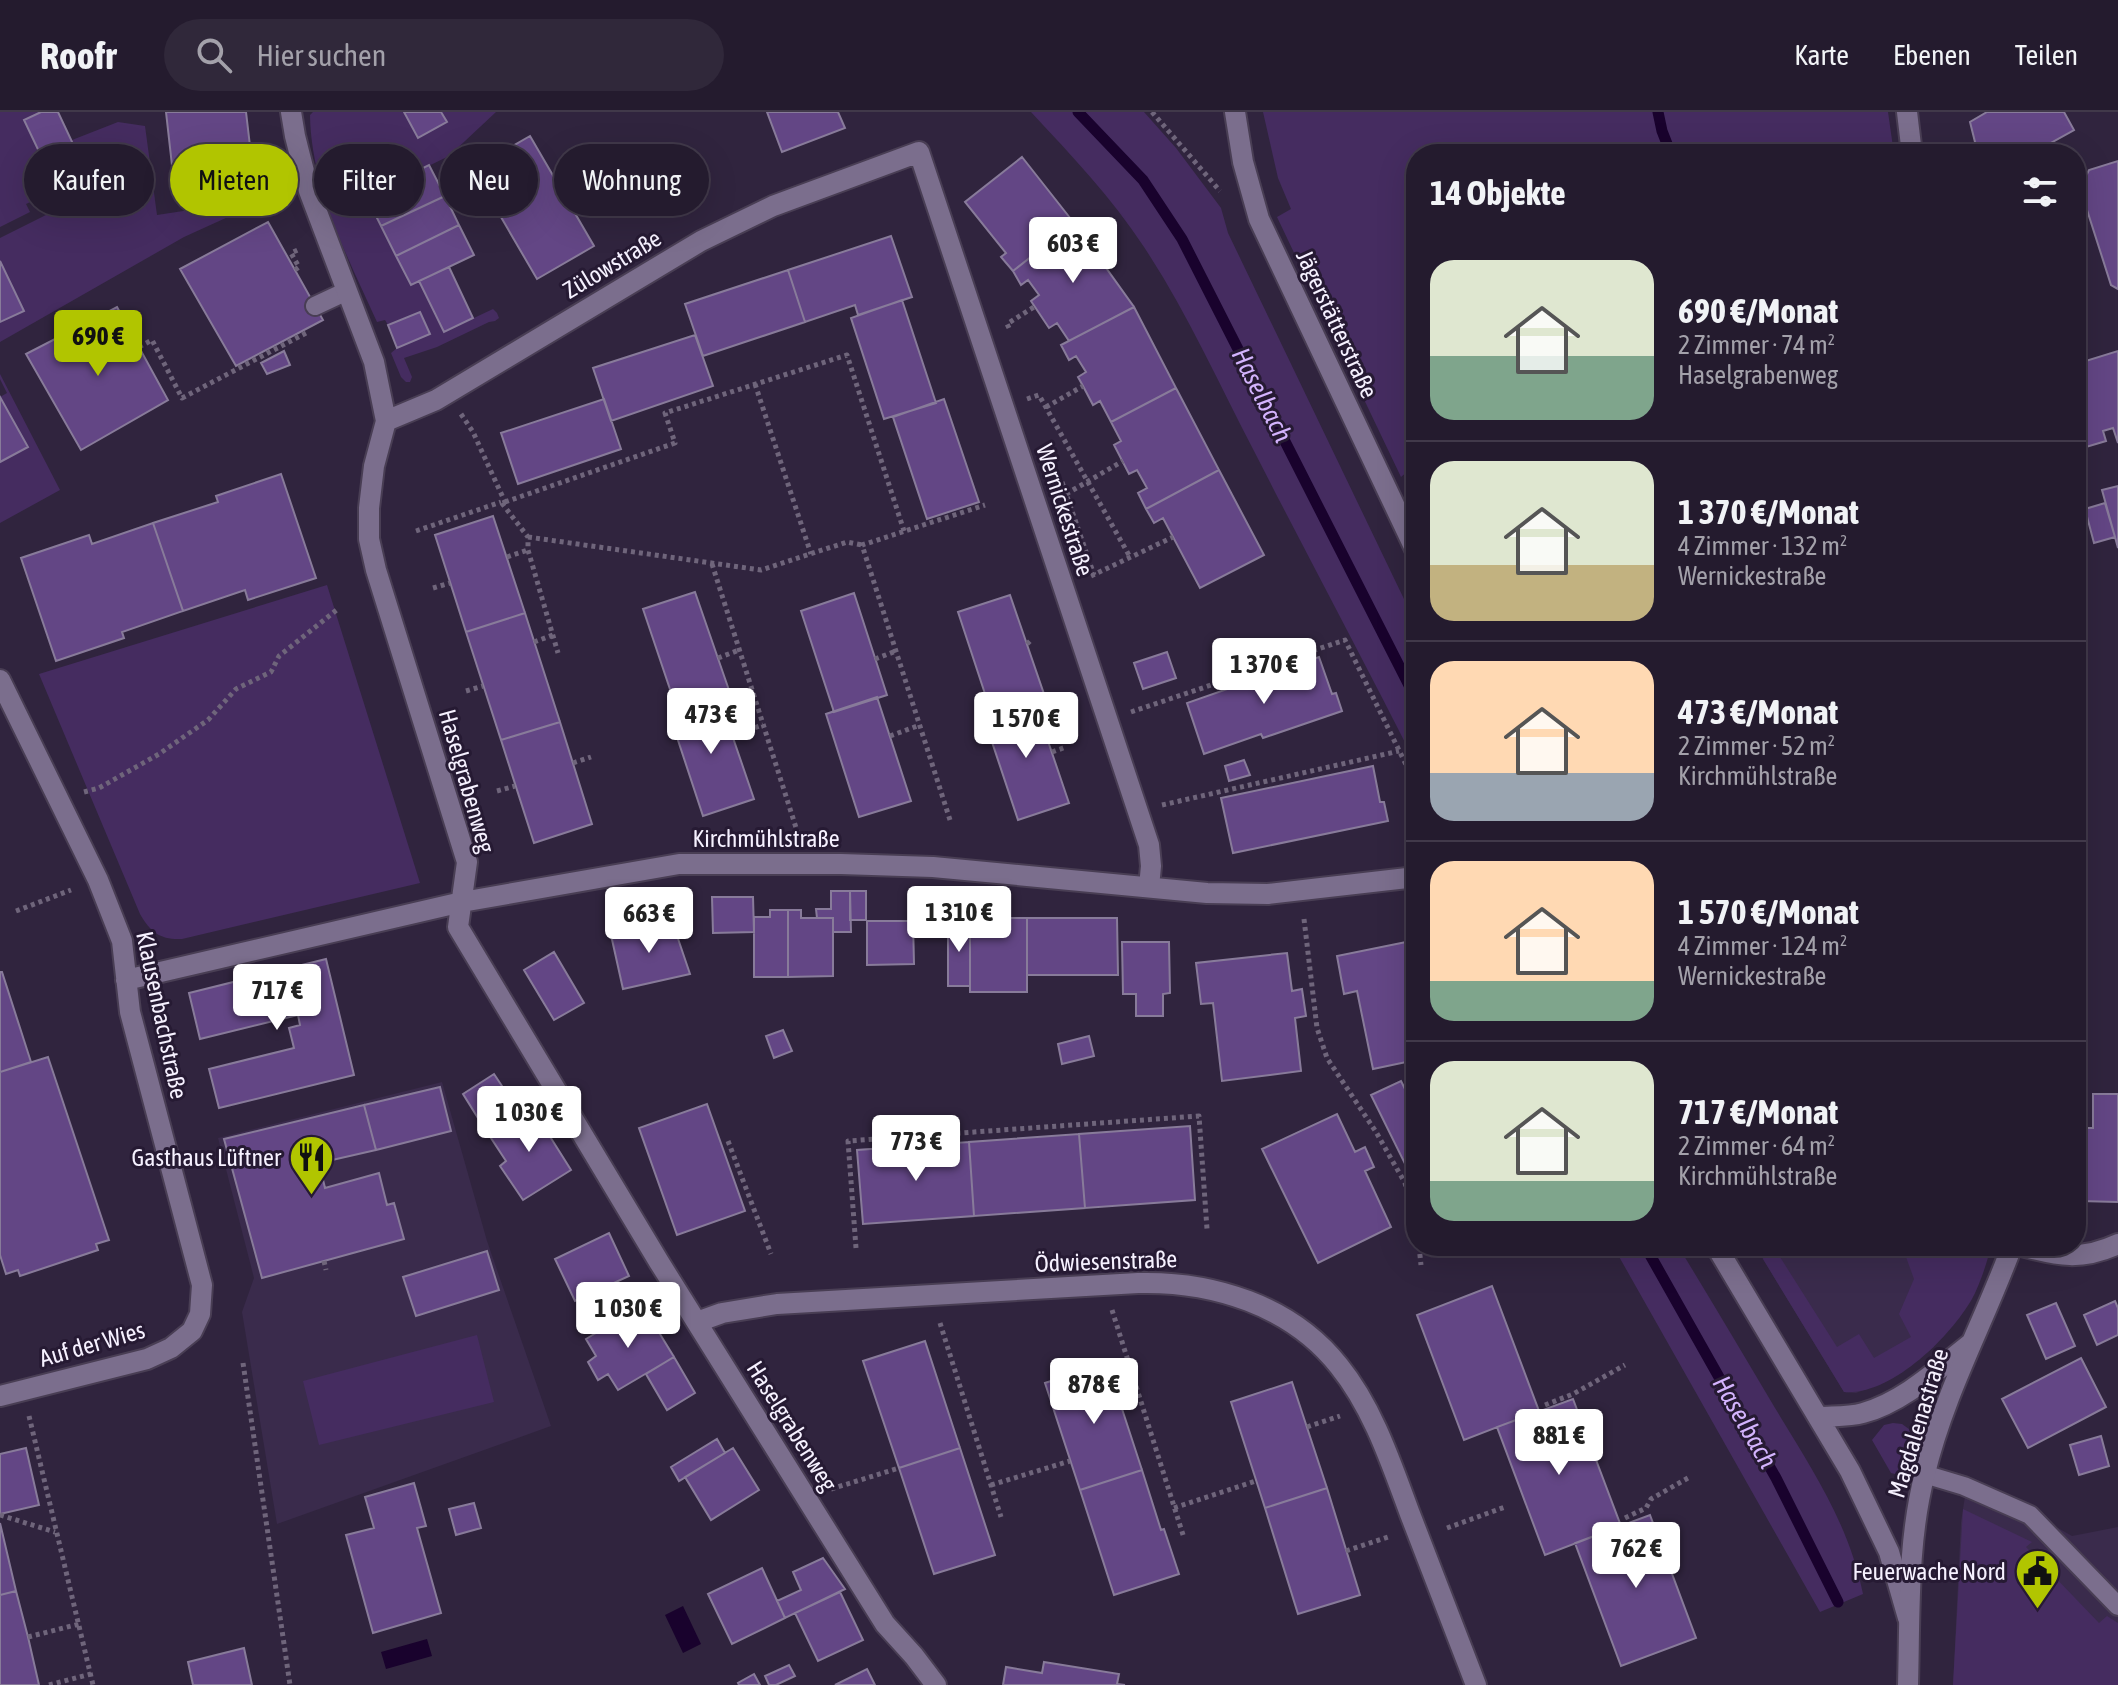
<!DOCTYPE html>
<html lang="de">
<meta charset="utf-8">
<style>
:root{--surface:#241b2e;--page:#30283a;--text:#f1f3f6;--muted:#a3a1aa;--line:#41394a;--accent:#b1c500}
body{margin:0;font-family:"Asap Condensed",sans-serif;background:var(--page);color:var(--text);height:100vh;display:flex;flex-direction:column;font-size:30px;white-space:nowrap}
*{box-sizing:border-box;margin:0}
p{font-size:26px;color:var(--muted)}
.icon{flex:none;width:44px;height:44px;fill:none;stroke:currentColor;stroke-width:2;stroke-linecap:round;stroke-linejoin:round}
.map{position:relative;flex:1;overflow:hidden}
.drawer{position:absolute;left:1406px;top:32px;width:680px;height:1112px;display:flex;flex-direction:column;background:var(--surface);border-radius:32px;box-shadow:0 8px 32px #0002,0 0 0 2px var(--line)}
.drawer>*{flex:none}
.top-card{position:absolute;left:24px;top:32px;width:760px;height:72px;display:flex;gap:16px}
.price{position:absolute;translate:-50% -68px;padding:0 18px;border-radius:8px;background:#fff;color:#222;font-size:26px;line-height:52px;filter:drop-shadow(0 2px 4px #0008)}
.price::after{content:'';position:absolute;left:50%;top:48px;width:24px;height:18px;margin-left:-12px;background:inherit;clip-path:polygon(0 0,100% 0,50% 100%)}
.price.on{background:var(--accent);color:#111}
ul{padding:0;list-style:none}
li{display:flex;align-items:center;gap:24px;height:200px;padding:0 24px}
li+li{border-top:2px solid var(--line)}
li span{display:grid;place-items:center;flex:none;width:224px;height:160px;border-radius:24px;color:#555}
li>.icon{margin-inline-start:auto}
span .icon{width:96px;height:96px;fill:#fffc;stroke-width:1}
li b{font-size:34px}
h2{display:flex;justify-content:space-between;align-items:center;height:96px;padding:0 24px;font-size:34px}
.pill{padding:0 28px;border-radius:36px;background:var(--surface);box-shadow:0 8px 32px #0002,0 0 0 2px var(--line);font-size:28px;line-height:72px}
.pill.on{background:var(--accent);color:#111}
header{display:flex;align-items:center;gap:48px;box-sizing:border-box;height:112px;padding:0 40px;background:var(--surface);border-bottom:2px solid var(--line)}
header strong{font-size:38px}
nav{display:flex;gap:44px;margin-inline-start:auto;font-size:28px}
.search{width:560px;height:72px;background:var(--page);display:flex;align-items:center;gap:20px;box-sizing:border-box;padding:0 28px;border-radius:44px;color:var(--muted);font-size:30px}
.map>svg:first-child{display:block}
.built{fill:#3a2b4c}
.green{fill:#452c60}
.water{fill:#19022d}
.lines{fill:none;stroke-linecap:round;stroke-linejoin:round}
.stream{stroke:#19022d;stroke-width:11}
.building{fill:#634685;stroke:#887b9a;stroke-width:2}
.lane-casing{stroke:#493e54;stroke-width:22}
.street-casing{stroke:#493e54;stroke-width:24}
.secondary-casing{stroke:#493e54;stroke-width:24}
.path{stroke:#6f657b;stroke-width:5;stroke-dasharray:4 4;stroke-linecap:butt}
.lane{stroke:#7b6e8d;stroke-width:18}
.street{stroke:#7b6e8d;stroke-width:20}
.secondary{stroke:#7b6e8d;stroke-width:20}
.labels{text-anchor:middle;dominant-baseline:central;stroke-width:6;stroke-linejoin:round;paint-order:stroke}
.street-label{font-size:24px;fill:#f6f1ff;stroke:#261a33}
.poi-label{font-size:24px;fill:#f6f1ff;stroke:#261a33;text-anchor:end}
.water-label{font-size:26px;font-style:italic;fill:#d3b3fd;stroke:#261a33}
</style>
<header>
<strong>Roofr</strong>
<div class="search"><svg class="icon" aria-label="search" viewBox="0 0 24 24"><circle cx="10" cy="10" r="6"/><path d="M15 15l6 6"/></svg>Hier suchen</div>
<nav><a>Karte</a><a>Ebenen</a><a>Teilen</a></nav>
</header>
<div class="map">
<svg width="2118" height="1573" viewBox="0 0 2118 1573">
<rect width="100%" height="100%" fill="#30243e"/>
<!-- built -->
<path class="built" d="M442,970l45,159 64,185 -274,98 -35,-212 12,-34 -36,-140z
M1755,1134h194l-15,101 -25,20 -24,15 -29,11 -12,-1z
M1968,1365l104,59 46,-9v158h-165l8,-163z"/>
<!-- green -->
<path class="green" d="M0,0h41l-16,8 18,40 31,-14 -2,-6 46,-18 27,4 12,89 59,-9 10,-5 49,-17 8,1 2,6 -101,46 -184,105v-20l24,-11 -24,-50v-23l60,-30 -8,-16 -26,12 4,8 -30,15z
M313,0h91l15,26 27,-16 -5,-10h55l-47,44 -82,40 44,89 8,-4 25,51 49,-23 4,4 2,5 -4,3 -6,1 -52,25 -33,11 8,19 -2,5h-4l-5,-5 -10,-24 6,-5 32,-15 -9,-21 -32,13 -3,-5 -8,2c-29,-64 -66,-135 -67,-207z
M1031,0h113l32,36 45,60 7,25 188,391v140c-53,-105 -109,-209 -162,-313 -36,-69 -67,-139 -110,-204 -32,-49 -73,-92 -113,-135z
M1263,0h625l6,42h-478v310l-15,13 -124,-260 14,-8 -13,-31z
M0,262l60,116 -60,33v-61l27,-15 -27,-50 7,-4 -7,-14z
M327,473l93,298 -238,56c-21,1 -31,-6 -42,-25l-101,-240z
M1613,1134h65c33,54 65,108 97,162 37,61 74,116 88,186l-43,18z
M1767,1134h30l-17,11 57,90 22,-13 15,24 37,-21 -12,-23 15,-35 -12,-33h89c-4,17 -11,38 -19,53 -22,38 -81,97 -128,93l-81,-133z
M477,1223l17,67 -175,43 -16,-64z
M1893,1311l9,1 11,8 -14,43 -8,-2 -19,-33 12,-15z
M1963,1397l69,33 -6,5 73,76 8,-7 11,7v62h-165z"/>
<!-- water -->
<path class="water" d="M683,1494l18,38 -18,9 -18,-38z
M427,1527l5,17 -46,13 -5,-17z"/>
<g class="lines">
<!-- stream -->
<path class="stream" d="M1078,0l65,68 39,59 234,460
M1658,0l4,19 9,23
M1645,1134l131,232 62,124"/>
</g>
<!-- building -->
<path class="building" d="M41,0h17l16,34 -31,14 -19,-40z
M166,0h80l8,68 -44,5 2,12 -36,4z
M404,0h37l6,10 -29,16z
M767,0h71l7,16 -63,24z
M1987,0h77l10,18 -43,24h-53l-8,-32z
M530,24l64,110 -57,33 -64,-110z
M1022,45l52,66 -61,48 -12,-14 5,-4 -41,-51z
M2118,49v128l-7,-4 -31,-97 9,-18z
M429,53l16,31 -64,30 -15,-30z
M445,84l14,29 -63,31 -15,-30z
M268,110l55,98 -87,46 -56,-97z
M1074,111l60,84 -65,34 -12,-18 -8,5 -18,-27 8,-6 -11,-15 -7,5 -8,-14z
M459,113l15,30 -63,30 -15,-29z
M891,124l21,61 -54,18 -3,-10 -50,17 -17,-52z
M0,149l24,50 -24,11z
M449,155l24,51 -29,14 -25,-51z
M788,158l17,52 -102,34 -18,-52z
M902,188l34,103 -52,16 -33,-101z
M117,195l51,93 -87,50 -55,-96z
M1134,195l42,81 -65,34 -11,-21 -7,4 -10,-19 -5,-9 8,-5 -10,-16 -7,4 -8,-15z
M420,200l10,22 -33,14 -9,-23z
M695,223l18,51 -102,35 -18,-53z
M284,239l6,14 -23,9 -6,-11z
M2118,239v92l-5,-15 -10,3 3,10 -30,9v-86z
M1176,276l43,82 -73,39 -8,-16 9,-5 -10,-18 -8,4 -15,-29 7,-4 -10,-19z
M0,285l28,50 -28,15z
M604,287l17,50 -103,35 -17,-51z
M944,287l35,103 -52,17 -34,-102z
M1219,358l45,85 -64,33 -37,-70 -9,5 -8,-14z
M281,362l35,104 -68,22 -3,-10 -62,21 -30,-88 65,-21 -2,-6z
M2118,374v62l-16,-58z
M2105,391l10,34 -21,6 -9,-34z
M493,404l32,97 -59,19 -31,-97z
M153,411l30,88 -61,21 2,6 -68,23 -35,-103 68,-23 3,9z
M695,480l35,101 -53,17 -34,-101z
M854,481l33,102 -53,17 -33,-101z
M1010,483l35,102 -53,18 -34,-103z
M525,501l35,109 -59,18 -35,-108z
M1167,540l9,26 -33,11 -9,-26z
M1319,545l13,37 4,-1 6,18 -79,27 -2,-4 -57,20 -17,-51z
M719,585l35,102 -51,17 -34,-103z
M877,585l34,104 -52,16 -33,-103z
M1034,588l35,103 -51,17 -34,-102z
M560,610l32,102 -58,19 -33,-103z
M1244,648l6,15 -21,6 -4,-15z
M1373,654l7,36h4l4,19 -155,32 -12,-55z
M831,779h19l1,41h-18v-14h-16l-1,-9h15z
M850,779h16v29h-16z
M712,785h41l1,35 -41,1z
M770,798h18v67h-34v-60h16z
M788,798h13v8h32v58l-45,1z
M970,806h57v74h-57z
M1027,806h90l1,57h-91z
M672,809l18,53 -67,15 -12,-54z
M867,809h46l1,43 -47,1z
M948,809h22v65h-22z
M1416,828v120l-43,9 -16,-78 -13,3 -7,-38z
M1122,830h47l1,51 -7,1v22h-27v-22h-13z
M554,840l30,51 -30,17 -30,-50z
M1287,841l5,38 10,-2 4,27 -11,2 6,53 -79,10 -9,-78 -12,1 -5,-41z
M326,847l28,116 -135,33 -10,-39 85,-21 -5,-20 11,-3 -2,-10 -98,24 -11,-46z
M0,860h2l29,90 -31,10z
M783,918l9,21 -18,7 -8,-22z
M1089,924l5,20 -32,8 -4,-20z
M48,945l61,183 -13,4 2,6 -78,26 -2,-6 -12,4 -6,-19v-183z
M494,962l26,39 -32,21 -25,-40z
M1401,969l15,30v70l-2,1 -43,-87z
M440,975l11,44 -75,19 -12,-45z
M2093,982h25v108l-38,-1v-73h13z
M707,992l38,107 -68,24 -38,-107z
M364,993l12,45 -57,13 6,25 54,-15 8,32 7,-2 10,36 -142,39 -38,-139z
M532,996l39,62 -48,30 -23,-34 6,-5 -17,-26z
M1337,1002l18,38 10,-5 9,20 -9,4 26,56 -73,36 -56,-114z
M1190,1014l5,74 -110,8 -6,-74z
M1079,1022l6,74 -111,8 -5,-74z
M969,1030l5,74 -111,8 -6,-74z
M609,1121l20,43 -54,25 -20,-42z
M487,1139l12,39 -83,26 -13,-39z
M1492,1174l47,125 -75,29 -47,-125z
M2115,1189l3,7v27l-21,10 -13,-30z
M2056,1191l19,43 -29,13 -19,-44z
M636,1197l9,16 7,-4 22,36 -56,33 -10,-16 -10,6 -10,-18 8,-6 -10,-17z
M925,1229l35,107 -61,20 -36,-107z
M674,1245l21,36 -28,17 -21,-36z
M2081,1246l25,49 -78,41 -26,-49z
M1107,1251l35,107 -62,20 -35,-107z
M1292,1270l35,106 -62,20 -34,-106z
M1573,1287l48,127 -76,29 -48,-128z
M2101,1324l8,30 -30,9 -9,-30z
M717,1327l8,14 -46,28 -8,-14z
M26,1336l13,57 -39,9v-60z
M733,1336l26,42 -48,30 -26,-43z
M960,1336l35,107 -61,19 -35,-106z
M1142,1358l19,60 3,-1 15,45 -65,21 -34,-105z
M414,1371l12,43 -9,2 24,85 -68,20 -27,-98 28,-7 -9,-31z
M1327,1376l33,107 -62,19 -33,-106z
M474,1391l7,25 -25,7 -7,-26z
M1650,1403l46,123 -75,28 -46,-123z
M0,1411l16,68 -16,4z
M823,1446l22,31 -60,29 -8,-17 24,-11 -8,-18z
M762,1456l23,50 -53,26 -24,-50z
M16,1479l12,46 11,48h-39v-90z
M840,1480l23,48 -45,21 -23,-48z
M244,1536l8,37h-59l-5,-23z
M1044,1550l75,12 -2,10 8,1h-122l3,-18 36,6z
M789,1553l6,11 -19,9h-7l-4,-9z
M867,1557l8,16h-40z
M754,1562l6,11h-21l-1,-2z"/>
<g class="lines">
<defs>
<path id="lane" d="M315,194l32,-15
M1924,1362l40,12 66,29 88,91"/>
<path id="street" d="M291,0l4,24 14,55 65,171 12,59 -12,45 -5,42v31l7,31 91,292 -9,65 201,335 226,362 29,32 22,29
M1235,0l8,50 16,57 157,332
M386,309l50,-21 265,-159 72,-35 146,-54 230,693 2,21 -2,21
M0,568l98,200 24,61 8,71 72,273 -2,29 -8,17 -21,17 -24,11 -147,37
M126,868l336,-78 217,-38h162l92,3 274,26 61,1 148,-17
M1716,1134l134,225 39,81 19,66
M2021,1134c38,10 60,15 97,-2
M697,1210l25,-9 55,-9 361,-21c74,-2 153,22 201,83 34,42 52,97 71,148 22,57 44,114 66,171
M1819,1305c15,-1 30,0 44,-4 40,-11 74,-43 106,-68"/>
<path id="secondary" d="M1907,0l5,42
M1908,1573c2,-70 -1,-143 17,-212 19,-79 59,-151 87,-227"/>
</defs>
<!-- lane casing -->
<use href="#lane" class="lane-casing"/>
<!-- street casing -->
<use href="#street" class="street-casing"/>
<!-- secondary casing -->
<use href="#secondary" class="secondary-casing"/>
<!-- path -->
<path class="path" d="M1152,0l68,79
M295,158l4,-3 -8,-14 9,-4
M1009,216l-2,-4 27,-17
M139,235l13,-7 30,58 126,-66
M755,272l56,170
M1027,287l12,-4 91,162
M1046,295l37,-21
M461,302l12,18 32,70h-4l27,35v13l30,103
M1062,370l32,93
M1066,382l57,-33
M505,390l170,-59 -10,-30 182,-58 57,176
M416,419l85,-29
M528,425l233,33 86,-28 15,3
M507,445l21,-7
M712,452l87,273
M1091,464l82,-39
M433,476l17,-5
M534,530l19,-7
M1027,532l3,-3
M718,546l21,-8
M875,547l21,-8
M466,579l17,-5
M1131,600l214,-72 71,145
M732,623l31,-10
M890,624l30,-11
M1052,640l14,-5
M573,651l18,-6
M497,679l18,-5
M84,680l15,-4 60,-34 49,-34 28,-31 35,-17 8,-16 60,-48
M1162,693l237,-54
M950,708l-88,-275 123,-40
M16,799l55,-21
M1304,807l13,109 10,30 49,74 29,51 11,41
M728,1029l43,113
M1419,1134l2,19
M856,1136l-8,-107 351,-25 8,113
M324,1149l2,9
M1112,1198l72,228
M940,1211l61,194
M243,1251l47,322
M1545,1293l28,-11 52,-29
M29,1304l64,269
M1307,1315l33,-11
M991,1373l79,-24
M831,1377l68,-21
M1174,1396l82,-27
M0,1403l55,17
M1625,1406l21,-10 5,-9 37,-21
M1447,1416l58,-21
M1346,1439l45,-15
M28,1525l51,-13
M49,1573l42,-11"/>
<!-- lane -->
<use href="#lane" class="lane"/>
<!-- street -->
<use href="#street" class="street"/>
<!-- secondary -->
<use href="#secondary" class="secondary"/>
</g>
<!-- icons -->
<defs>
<symbol id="restaurant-pin" viewBox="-11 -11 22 30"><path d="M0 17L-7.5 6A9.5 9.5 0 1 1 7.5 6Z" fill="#b1c500" stroke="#261a33"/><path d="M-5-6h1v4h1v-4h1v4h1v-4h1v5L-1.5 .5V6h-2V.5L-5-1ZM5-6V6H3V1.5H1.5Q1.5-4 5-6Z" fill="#111"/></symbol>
<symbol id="civic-pin" viewBox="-11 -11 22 30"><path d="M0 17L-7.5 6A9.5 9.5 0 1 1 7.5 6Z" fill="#b1c500" stroke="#261a33"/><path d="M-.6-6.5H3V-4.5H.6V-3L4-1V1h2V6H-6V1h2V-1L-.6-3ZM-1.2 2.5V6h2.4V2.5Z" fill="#111"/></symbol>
</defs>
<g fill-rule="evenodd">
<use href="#restaurant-pin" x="286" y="1020" width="51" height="69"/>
<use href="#civic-pin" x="2012" y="1434" width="51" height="69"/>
</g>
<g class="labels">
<!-- street labels -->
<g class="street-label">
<text transform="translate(612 152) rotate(-31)">Zülowstraße</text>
<text transform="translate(1337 212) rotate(65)">Jägerstätterstraße</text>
<text transform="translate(1065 398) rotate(72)">Wernickestraße</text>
<text transform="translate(467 669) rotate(74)">Haselgrabenweg</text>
<text x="766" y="726">Kirchmühlstraße</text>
<text transform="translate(162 903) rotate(78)">Klausenbachstraße</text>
<text transform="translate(1106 1149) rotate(-2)">Ödwiesenstraße</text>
<text transform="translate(92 1232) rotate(-16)">Auf der Wies</text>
<text transform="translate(1918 1311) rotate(-73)">Magdalenastraße</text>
<text transform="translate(792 1314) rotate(58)">Haselgrabenweg</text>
</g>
<!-- poi labels -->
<g class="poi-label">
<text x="281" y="1045">Gasthaus Lüftner</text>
<text x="2006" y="1459">Feuerwache Nord</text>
</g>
<!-- water labels -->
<g class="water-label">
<text transform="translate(1262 283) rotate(63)">Haselbach</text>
<text transform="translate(1745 1310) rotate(60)">Haselbach</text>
</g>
</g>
</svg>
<b class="price" style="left:1073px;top:173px">603 €</b>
<b class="price on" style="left:98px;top:266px">690 €</b>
<b class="price" style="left:1264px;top:594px">1 370 €</b>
<b class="price" style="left:711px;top:644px">473 €</b>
<b class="price" style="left:1026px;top:648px">1 570 €</b>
<b class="price" style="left:959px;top:842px">1 310 €</b>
<b class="price" style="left:649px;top:843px">663 €</b>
<b class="price" style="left:277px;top:920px">717 €</b>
<b class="price" style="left:529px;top:1042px">1 030 €</b>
<b class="price" style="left:916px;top:1071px">773 €</b>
<b class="price" style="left:628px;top:1238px">1 030 €</b>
<b class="price" style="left:1094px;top:1314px">878 €</b>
<b class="price" style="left:1559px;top:1365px">881 €</b>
<b class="price" style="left:1636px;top:1478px">762 €</b>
<div class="top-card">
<a class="pill">Kaufen</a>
<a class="pill on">Mieten</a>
<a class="pill">Filter</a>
<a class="pill">Neu</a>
<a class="pill">Wohnung</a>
</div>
<section class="drawer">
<h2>14 Objekte<svg class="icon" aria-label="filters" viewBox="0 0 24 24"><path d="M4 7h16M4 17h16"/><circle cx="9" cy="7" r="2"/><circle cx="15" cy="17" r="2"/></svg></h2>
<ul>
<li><span style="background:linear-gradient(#dfe7d0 60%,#7fa58c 0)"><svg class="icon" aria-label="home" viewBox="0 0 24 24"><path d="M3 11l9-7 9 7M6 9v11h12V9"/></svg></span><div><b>690 €/Monat</b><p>2 Zimmer · 74 m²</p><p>Haselgrabenweg</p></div></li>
<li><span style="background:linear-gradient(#dfe7d0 65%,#c2b280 0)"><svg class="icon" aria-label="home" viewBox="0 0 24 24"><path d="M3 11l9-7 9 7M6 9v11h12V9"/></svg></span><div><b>1 370 €/Monat</b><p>4 Zimmer · 132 m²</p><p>Wernickestraße</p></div></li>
<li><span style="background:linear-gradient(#ffd9b3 70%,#9aa5b1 0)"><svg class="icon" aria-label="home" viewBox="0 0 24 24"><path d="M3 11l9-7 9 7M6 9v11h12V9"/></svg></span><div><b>473 €/Monat</b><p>2 Zimmer · 52 m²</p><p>Kirchmühlstraße</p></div></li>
<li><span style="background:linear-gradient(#ffd9b3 75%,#7fa58c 0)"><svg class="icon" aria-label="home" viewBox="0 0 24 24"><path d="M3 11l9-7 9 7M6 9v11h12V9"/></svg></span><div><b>1 570 €/Monat</b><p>4 Zimmer · 124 m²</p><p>Wernickestraße</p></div></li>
<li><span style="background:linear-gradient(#dfe7d0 75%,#7fa58c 0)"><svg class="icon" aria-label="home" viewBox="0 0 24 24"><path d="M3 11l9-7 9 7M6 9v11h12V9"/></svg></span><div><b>717 €/Monat</b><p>2 Zimmer · 64 m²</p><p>Kirchmühlstraße</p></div></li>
</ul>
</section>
</div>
